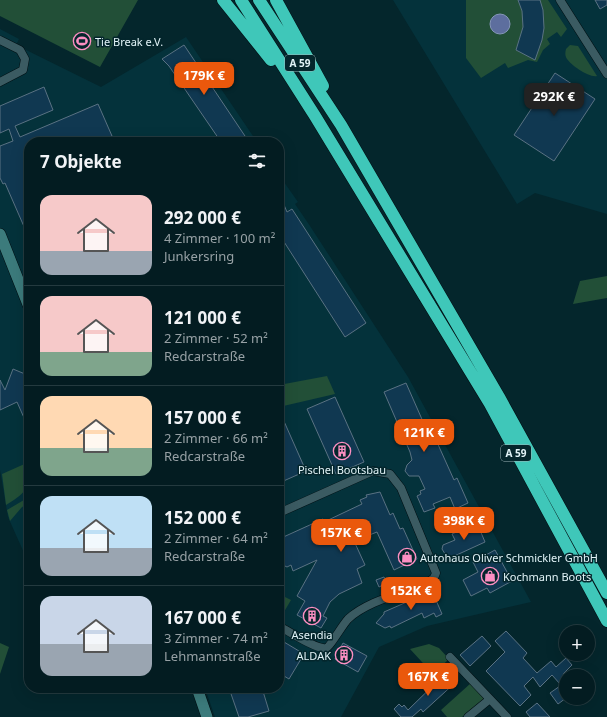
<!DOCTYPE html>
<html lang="de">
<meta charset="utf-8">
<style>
:root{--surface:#031c21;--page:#11292e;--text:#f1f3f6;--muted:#97a1a5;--line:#243a3f;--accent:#ea580c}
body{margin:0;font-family:"Noto Sans",sans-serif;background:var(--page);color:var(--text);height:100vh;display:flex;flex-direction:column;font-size:15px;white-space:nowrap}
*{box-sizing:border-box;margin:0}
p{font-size:13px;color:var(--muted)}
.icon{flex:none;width:22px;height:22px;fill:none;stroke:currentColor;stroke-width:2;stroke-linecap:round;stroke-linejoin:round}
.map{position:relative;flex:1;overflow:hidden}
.drawer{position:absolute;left:24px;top:137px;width:260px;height:556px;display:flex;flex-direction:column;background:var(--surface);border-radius:16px;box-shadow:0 4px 16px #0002,0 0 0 1px var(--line)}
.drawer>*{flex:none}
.tools{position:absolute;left:559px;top:625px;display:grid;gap:8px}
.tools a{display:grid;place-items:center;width:36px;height:36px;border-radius:50%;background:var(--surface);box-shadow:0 4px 16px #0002,0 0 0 1px var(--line);font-size:20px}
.price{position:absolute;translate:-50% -34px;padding:0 9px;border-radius:8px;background:var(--accent);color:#fff;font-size:13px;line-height:26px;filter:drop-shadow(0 1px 2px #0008)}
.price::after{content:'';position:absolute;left:50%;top:24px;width:12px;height:9px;margin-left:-6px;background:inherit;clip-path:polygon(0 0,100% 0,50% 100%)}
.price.active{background:#222;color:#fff}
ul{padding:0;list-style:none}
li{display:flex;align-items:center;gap:12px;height:100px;padding:0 16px}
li+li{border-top:1px solid var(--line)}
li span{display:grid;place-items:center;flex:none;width:112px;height:80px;border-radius:12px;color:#555}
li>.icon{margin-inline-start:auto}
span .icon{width:48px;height:48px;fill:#fffc;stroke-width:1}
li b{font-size:17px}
h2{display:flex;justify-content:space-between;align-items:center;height:48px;padding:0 16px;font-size:17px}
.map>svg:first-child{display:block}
.built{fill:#04323b}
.green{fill:#224f37}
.water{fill:#5d6e9e;stroke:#8596b9}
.building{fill:#103851;stroke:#5a7283}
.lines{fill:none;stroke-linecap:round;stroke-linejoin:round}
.street-casing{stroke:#000e12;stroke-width:9}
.secondary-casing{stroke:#000e12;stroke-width:12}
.highway-casing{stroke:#000e12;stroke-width:13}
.street{stroke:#3b5b62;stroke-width:8}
.secondary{stroke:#3c7b7c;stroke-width:11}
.highway{stroke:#3fc7b9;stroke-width:12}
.labels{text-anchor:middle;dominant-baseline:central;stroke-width:3;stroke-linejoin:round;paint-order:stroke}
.shield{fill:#04262c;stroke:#9fb6ba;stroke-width:1}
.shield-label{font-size:10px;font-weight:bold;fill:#e1f3f7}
.poi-label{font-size:11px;fill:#e1f3f7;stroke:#04262c;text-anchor:start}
</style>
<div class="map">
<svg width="607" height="717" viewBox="0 0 607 717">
<rect width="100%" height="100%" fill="#04262c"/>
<!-- built -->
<path class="built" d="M393,0h214v214l-72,-21 -18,11z
M0,29l19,10 -3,6 85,42 85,-50 71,105h-228v422l-21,-47 -8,-47z
M279,175l19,27 -3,2 15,22 98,151 123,225 -104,24 -48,21 -38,70h-126l-10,-29h74z"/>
<!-- green -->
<path class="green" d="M0,0h138l-38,67 -100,-51z
M466,0h82l19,29 -6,8 -4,-5 -10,7 3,5 -7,6 -6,12 -9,-2 -20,8 -3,-5 -24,15 -15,-20z
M570,45l8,1 19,30c-8,2 -26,-11 -30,-17 -2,-3 -2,-6 -1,-10z
M607,276v22l-34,6 7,-23z
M327,376l8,18 -56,13v-22z
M29,462c0,26 0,29 -23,43l-4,-31z
M29,497v7l-7,3 -12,14 -3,-11z
M279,594l12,6 -10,17 -2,-1z
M0,643l9,4 -9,27z
M429,644l10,4 10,11 -16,15 -23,-25z
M471,683l12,13v4l-21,17h-15l-6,-7z"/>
<!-- water -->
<path class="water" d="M490 24a10 10 0 1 1 20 0a10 10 0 1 1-20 0Z"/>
<!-- building -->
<path class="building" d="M518,0h22l3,10 1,18 -2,12 -7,20 -19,-10 7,-23 -1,-16z
M595,0h12v5l-7,4z
M184,45l65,97h-28l-52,-76 -7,-7z
M555,73l40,26 -41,62 -40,-26z
M44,87l9,23 -38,16 5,11 78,-33 14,32 -14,6h-69v96l-24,-55 -2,1 -3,-6v-32l13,-5 -4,-12 -9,4v-27z
M279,193l8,19 5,-3 74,114 -21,14 -66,-103z
M13,369l12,5 4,8v47l-12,-27 -17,8v-30l5,10z
M406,383l26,59 4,-2 18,40 3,-2 11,25 -13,6 -5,-12 -17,7 2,4 -11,4 -7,-16 4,-2 -1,-3 5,-2 -6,-13h-10l-4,-5 2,-6 5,-5 -2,-8 -26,-60z
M335,397l29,65 -28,12 -29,-65z
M279,410l27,61 -27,12z
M380,492l10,23 3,-2 7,16 3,-1 14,31 -23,11 -17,-38 -23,9 11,24 -8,4 5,14 -23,11 -9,8 -7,14 4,2 -6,10 -24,-13 8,-14 -8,-5 20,-36 -24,11 -2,-6 -4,2 -8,-4v-24l44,-20 1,3 38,-18 -2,-4 7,-3 -1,-2z
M477,523l8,19 -35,16 -3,-1 -5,-8 1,-4 12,-5 -3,-6z
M495,550l17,31 -22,12 -3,-5 -16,8 -8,-16 15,-8 -5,-10z
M384,577l3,6 -8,4 -3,-7z
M432,591l10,23 -6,3 -2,-4 -10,5 -2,-5 -31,15 -1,-2 -5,2 -9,-5 8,-9v-2z
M506,631l21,22 -4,5 14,15 14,-12 5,6 10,-9 6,7 -9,9 3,4 -6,6 -8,-9 -12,12 -7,-10 -9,9 7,9 -11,11 -34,-35 19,-19 -10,-11z
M482,636l9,10 -21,20 -10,-11z
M284,642l20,12 -15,25 -10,-6v-22z
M343,643l24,13 -9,16 -23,-13z
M448,671l9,10 -34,31 -2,-3 -9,8h-11l-7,-8 5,-5 3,3 2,-2 4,5z
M560,686l6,8v4l-8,6 -8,-11z
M229,688h33l7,23 -21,6h-9z
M537,703l13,14h-20l-4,-5z"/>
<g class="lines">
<defs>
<path id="street" d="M560,0l47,74
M0,40l20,10 5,9 -2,11 -23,12
M279,513l94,-42 17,3 11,14 35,85 -2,5 -7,5c-24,10 -60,18 -79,36 -5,5 -18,28 -22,29 -9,2 -38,-17 -47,-22
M450,657l57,60
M468,717l22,-18"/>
<path id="secondary" d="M0,234l29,73
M197,688l10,29"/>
<path id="highway" d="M223,0l48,60
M241,0l74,116 175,288 117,217
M259,0l82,125 158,272 108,196
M276,0l47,86"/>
</defs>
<!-- street casing -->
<use href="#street" class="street-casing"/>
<!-- secondary casing -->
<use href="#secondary" class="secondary-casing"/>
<!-- highway casing -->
<use href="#highway" class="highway-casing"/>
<!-- street -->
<use href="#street" class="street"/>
<!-- secondary -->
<use href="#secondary" class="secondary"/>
<!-- highway -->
<use href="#highway" class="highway"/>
</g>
<!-- icons -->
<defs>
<symbol id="stadium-ring" viewBox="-11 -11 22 22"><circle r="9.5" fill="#04262c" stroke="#fc8fc2" stroke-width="1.5"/><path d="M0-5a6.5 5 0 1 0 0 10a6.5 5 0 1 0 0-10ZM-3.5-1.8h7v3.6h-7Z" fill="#fc8fc2"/></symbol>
<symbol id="building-ring" viewBox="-11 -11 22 22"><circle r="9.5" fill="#04262c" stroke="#fc8fc2" stroke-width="1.5"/><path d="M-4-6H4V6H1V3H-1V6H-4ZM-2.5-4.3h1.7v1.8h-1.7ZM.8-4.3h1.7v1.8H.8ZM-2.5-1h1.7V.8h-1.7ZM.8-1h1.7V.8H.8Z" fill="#fc8fc2"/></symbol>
<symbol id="shop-ring" viewBox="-11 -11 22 22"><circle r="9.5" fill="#04262c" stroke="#fc8fc2" stroke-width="1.5"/><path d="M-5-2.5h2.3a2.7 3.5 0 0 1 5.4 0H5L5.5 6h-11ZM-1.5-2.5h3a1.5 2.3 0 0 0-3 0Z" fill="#fc8fc2"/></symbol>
</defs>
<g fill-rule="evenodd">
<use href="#stadium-ring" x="72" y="31" width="20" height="20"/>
<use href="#building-ring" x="332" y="441" width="20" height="20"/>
<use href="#shop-ring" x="397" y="547" width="20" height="20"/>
<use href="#shop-ring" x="480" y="566" width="20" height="20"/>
<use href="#building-ring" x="302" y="606" width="20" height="20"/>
<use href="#building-ring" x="334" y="645" width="20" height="20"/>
</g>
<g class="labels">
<!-- shield labels -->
<g class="shield">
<rect x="285" y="55" width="30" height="16" rx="3"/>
<rect x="501" y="445" width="30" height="16" rx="3"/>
</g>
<g class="shield-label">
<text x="300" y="63">A 59</text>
<text x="516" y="453">A 59</text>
</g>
<!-- poi labels -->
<g class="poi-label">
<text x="95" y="41">Tie Break e.V.</text>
<text x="342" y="469" text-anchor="middle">Pischel Bootsbau</text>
<text x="420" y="557">Autohaus Oliver Schmickler GmbH</text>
<text x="503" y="576">Kochmann Boots</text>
<text x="312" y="634" text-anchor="middle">Asendia</text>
<text x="331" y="655" text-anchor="end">ALDAK</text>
</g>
</g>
</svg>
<div class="tools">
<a>+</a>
<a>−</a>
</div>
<b class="price" style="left:204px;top:96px">179K €</b>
<b class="price active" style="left:554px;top:117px">292K €</b>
<b class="price" style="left:424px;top:453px">121K €</b>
<b class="price" style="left:464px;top:541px">398K €</b>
<b class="price" style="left:341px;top:553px">157K €</b>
<b class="price" style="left:411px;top:611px">152K €</b>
<b class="price" style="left:428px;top:697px">167K €</b>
<section class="drawer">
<h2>7 Objekte<svg class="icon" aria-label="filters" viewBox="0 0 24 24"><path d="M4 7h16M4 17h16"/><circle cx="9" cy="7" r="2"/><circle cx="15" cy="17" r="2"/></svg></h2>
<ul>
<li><span style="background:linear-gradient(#f6c9c9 70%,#9aa5b1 0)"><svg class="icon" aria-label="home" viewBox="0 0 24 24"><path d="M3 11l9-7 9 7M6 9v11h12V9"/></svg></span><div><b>292 000 €</b><p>4 Zimmer · 100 m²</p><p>Junkersring</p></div></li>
<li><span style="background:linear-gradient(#f6c9c9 70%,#7fa58c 0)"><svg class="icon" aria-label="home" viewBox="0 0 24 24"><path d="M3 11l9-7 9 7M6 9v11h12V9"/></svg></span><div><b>121 000 €</b><p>2 Zimmer · 52 m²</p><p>Redcarstraße</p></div></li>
<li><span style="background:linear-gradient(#ffd9b3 65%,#7fa58c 0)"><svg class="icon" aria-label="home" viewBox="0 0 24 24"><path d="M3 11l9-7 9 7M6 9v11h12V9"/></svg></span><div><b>157 000 €</b><p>2 Zimmer · 66 m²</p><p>Redcarstraße</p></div></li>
<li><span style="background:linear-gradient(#bfe0f5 65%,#9aa5b1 0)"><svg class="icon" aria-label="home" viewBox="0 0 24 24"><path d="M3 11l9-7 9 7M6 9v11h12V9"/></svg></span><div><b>152 000 €</b><p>2 Zimmer · 64 m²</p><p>Redcarstraße</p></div></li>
<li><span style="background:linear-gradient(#c9d6e8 60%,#9aa5b1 0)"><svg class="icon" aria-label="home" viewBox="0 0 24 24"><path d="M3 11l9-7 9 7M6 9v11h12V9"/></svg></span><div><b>167 000 €</b><p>3 Zimmer · 74 m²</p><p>Lehmannstraße</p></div></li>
</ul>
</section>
</div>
